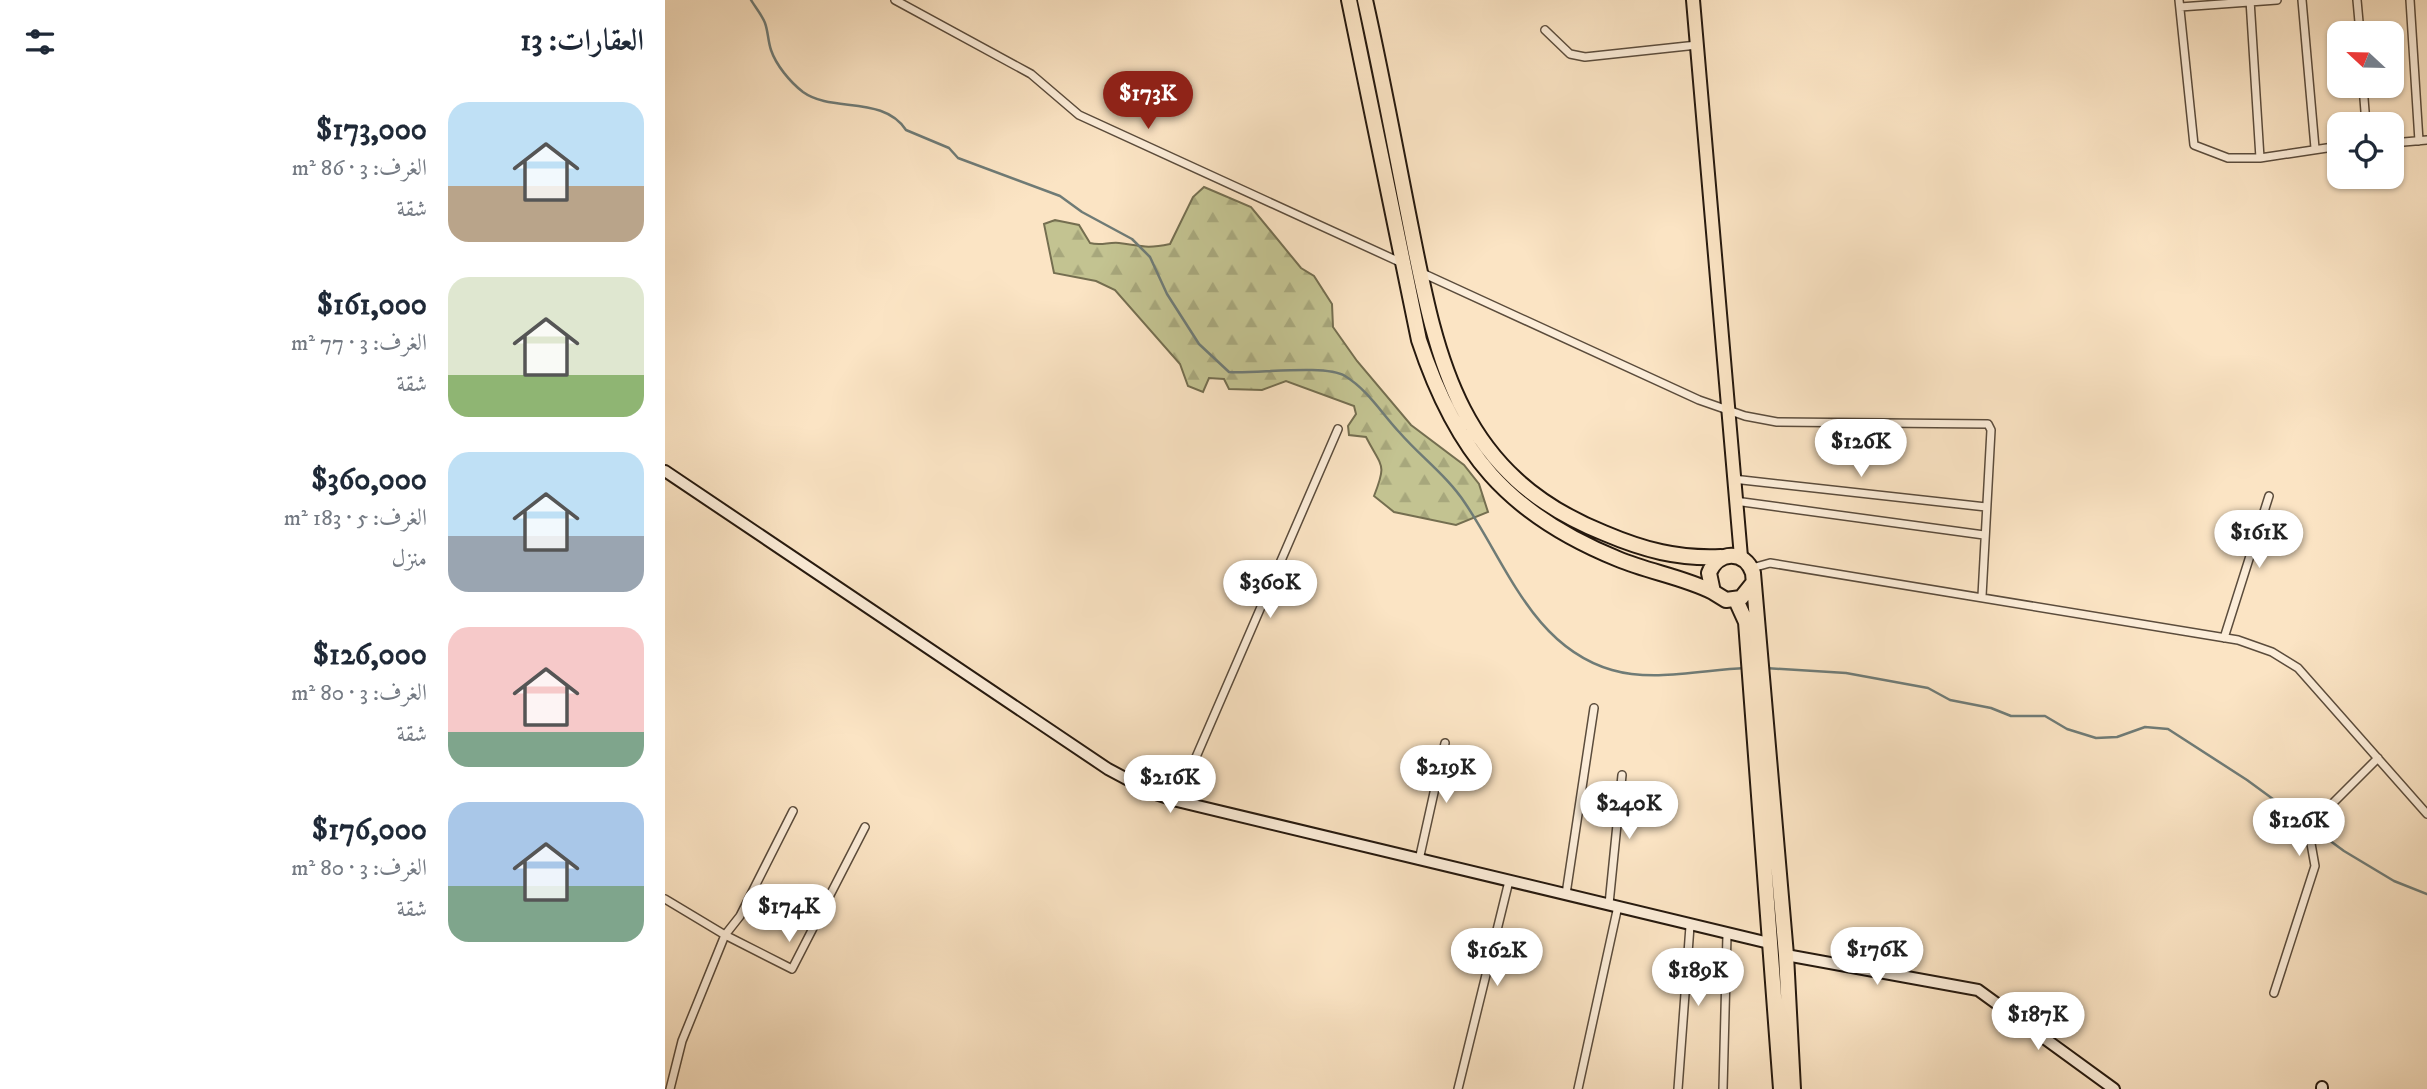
<!DOCTYPE html>
<html lang="ar">
<meta charset="utf-8">
<style>
:root{--surface:#fff;--page:#f6f6f7;--text:#1f2937;--muted:#747a83;--accent:#8f2418}
body{margin:0;font-family:"IM FELL DW Pica",Amiri,serif;background:var(--page);color:var(--text);direction:rtl;height:100vh;display:flex;flex-direction:column;font-size:26px;white-space:nowrap}
*{box-sizing:border-box;margin:0}
p{font-size:23px;color:var(--muted)}
.icon{flex:none;width:38px;height:38px;fill:none;stroke:currentColor;stroke-width:2;stroke-linecap:round;stroke-linejoin:round}
.map{position:relative;flex:1;overflow:hidden;direction:ltr}
.side{display:flex;flex-direction:column;background:var(--surface);width:665px}
.side>*{flex:none}
.needle{width:46px;rotate:292deg}
.fabs{position:absolute;left:1662px;top:21px;display:grid;gap:14px}
.fabs a{display:grid;place-items:center;width:77px;height:77px;border-radius:14px;background:var(--surface);box-shadow:0 2px 5px #0004;font-size:35px}
.price{position:absolute;translate:-50% -60px;padding:0 16px;border-radius:24px;background:#fff;color:#222;font-size:23px;line-height:46px;filter:drop-shadow(0 2px 4px #0008)}
.price::after{content:'';position:absolute;left:50%;top:42px;width:21px;height:16px;margin-left:-10px;background:inherit;clip-path:polygon(0 0,100% 0,50% 100%)}
.price.on{background:var(--accent);color:#fff}
ul{padding:0;list-style:none}
li{display:flex;align-items:center;gap:21px;height:175px;padding:0 21px}
li span{display:grid;place-items:center;flex:none;width:196px;height:140px;border-radius:21px;color:#555}
li>.icon{margin-inline-start:auto}
span .icon{width:84px;height:84px;fill:#fffc;stroke-width:1}
li b{font-size:30px}
h2{display:flex;justify-content:space-between;align-items:center;height:84px;padding:0 21px;font-size:30px}
main{display:flex;flex:1;min-height:0}
.map>svg:first-child{display:block}
.forest{fill:url(#forest-firs);stroke:#746e50;stroke-width:2}
.lines{fill:none;stroke-linecap:round;stroke-linejoin:round}
.stream{stroke:#6f7b76;stroke-width:2.5}
.street-casing{stroke:#5b4c3c;stroke-width:10}
.secondary-casing{stroke:#26190e;stroke-width:14}
.primary-casing{stroke:#26190e;stroke-width:16}
.highway-casing{stroke:#26190e;stroke-width:18}
.street{stroke:#fcedd9;stroke-width:7}
.secondary{stroke:#fcedd9;stroke-width:10}
.primary{stroke:#fbe4c4;stroke-width:12}
.highway{stroke:#fbe4c4;stroke-width:14}
</style>
<main>
<div class="map">
<svg width="1762" height="1089" viewBox="0 0 1762 1089">
<defs>
<pattern id="forest-firs" width="22" height="20" patternUnits="userSpaceOnUse" patternTransform="scale(1.75)"><rect width="22" height="20" fill="#c3c391"/><path d="M5 1l3.5 6h-7zM16 11l3.5 6h-7z" fill="#a7a77c"/></pattern>
</defs>
<rect width="100%" height="100%" fill="#fbe4c4"/>
<filter id="stains"><feTurbulence type="fractalNoise" baseFrequency=".00286" numOctaves="4"/><feColorMatrix values="0 0 0 0 .2 0 0 0 0 .09 0 0 0 0 .02 0 0 0 .5 -.17"/></filter>
<radialGradient id="worn" r=".72"><stop offset=".6" stop-color="#630" stop-opacity="0"/><stop offset="1" stop-color="#630" stop-opacity=".3"/></radialGradient>
<!-- forest -->
<path class="forest" d="M539,187l47,20 50,61 13,8 18,28 1,23 24,34 54,64 53,40 15,19 9,28 -32,13 -62,-13 -20,-16c13,-33 8,-28 -8,-59l-17,-2 -1,-9 8,-12 -2,-8 -68,-25 -24,9 -33,-1 -5,-10 -15,-1 -6,14 -15,-6 -8,-22 -65,-74 -19,-9 -42,-8 -10,-49 11,-4 24,5 11,18c11,3 18,-1 29,0 23,3 27,6 51,1l23,-47z"/>
<g class="lines">
<!-- stream -->
<path class="stream" d="M86,0c4,7 11,15 14,23 3,8 3,18 6,27 5,15 19,32 32,42 29,21 80,3 103,38l43,18 9,10 102,38 22,16 50,27 18,18 17,37 32,50 30,28c26,2 96,-8 116,4 23,14 37,38 55,57 21,24 47,43 65,70 42,62 68,144 147,167 41,12 91,0 133,-2
M1100,668l81,5 82,15 22,12 41,8 20,8h34l22,13 29,9 21,-1 28,-10 23,2 79,51 97,71 50,30 33,13"/>
<defs>
<path id="street" d="M230,0l136,74 48,41 323,148
M1514,0l15,145 34,13h32l80,-12
M1585,0l10,158
M1637,0l13,148
M1692,0l3,33
M1745,0l9,141
M1515,7l97,-7
M880,30l25,24 15,3 112,-12
M1698,86l3,38
M1727,143l35,-3
M755,272l279,128 46,16 32,6 211,2 3,6 -9,166
M1068,479l253,28
M1070,501l249,34
M1087,568l18,-5 468,77 34,12 26,16 129,146
M1559,638l45,-142
M512,801l161,-372
M754,860l26,-117
M901,894l28,-186
M0,899l60,36 67,34 73,-142
M944,904l13,-129
M1609,993l41,-127 -5,-28 18,-30 50,-50
M5,1089l12,-48 43,-106 15,-19 53,-105
M793,1089l51,-208
M913,1089l40,-183
M1013,1089l12,-163
M1058,1089l4,-154"/>
<path id="secondary" d="M0,471l443,298 45,24 24,8 592,142
M1121,955l192,35 136,99
M1657,1089v-2"/>
<path id="primary" d="M1028,0l48,557"/>
<path id="highway" d="M684,0l70,340c37,112 88,174 199,219 31,13 65,18 95,33
M700,0c16,71 29,142 43,213 28,141 46,260 196,320 40,17 74,26 117,24
M1088,583l-12,15 -15,2 -13,-8 -4,-19c9,-23 36,-23 44,0l33,382 7,134
M1071,600l10,22 35,467"/>
</defs>
<!-- street casing -->
<use href="#street" class="street-casing"/>
<!-- secondary casing -->
<use href="#secondary" class="secondary-casing"/>
<!-- primary casing -->
<use href="#primary" class="primary-casing"/>
<!-- highway casing -->
<use href="#highway" class="highway-casing"/>
<!-- street -->
<use href="#street" class="street"/>
<!-- secondary -->
<use href="#secondary" class="secondary"/>
<!-- primary -->
<use href="#primary" class="primary"/>
<!-- highway -->
<use href="#highway" class="highway"/>
</g>
<rect width="100%" height="100%" filter="url(#stains)"/>
<rect width="100%" height="100%" fill="url(#worn)"/>
</svg>
<div class="fabs">
<a><svg class="needle" viewBox="-14 -14 28 28"><path d="M0-13l5 13h-10z" fill="#e53935"/><path d="M0 13l5-13h-10z" fill="#747a83"/></svg></a>
<a><svg class="icon" aria-label="locate" viewBox="0 0 24 24"><circle cx="12" cy="12" r="6"/><path d="M12 2v4M12 18v4M2 12h4M18 12h4"/></svg></a>
</div>
<b class="price on" style="left:483px;top:131px">$173K</b>
<b class="price" style="left:1196px;top:479px">$126K</b>
<b class="price" style="left:1594px;top:570px">$161K</b>
<b class="price" style="left:605px;top:620px">$360K</b>
<b class="price" style="left:781px;top:805px">$219K</b>
<b class="price" style="left:505px;top:815px">$216K</b>
<b class="price" style="left:964px;top:841px">$240K</b>
<b class="price" style="left:1634px;top:858px">$126K</b>
<b class="price" style="left:124px;top:944px">$174K</b>
<b class="price" style="left:1212px;top:987px">$176K</b>
<b class="price" style="left:832px;top:988px">$162K</b>
<b class="price" style="left:1033px;top:1008px">$189K</b>
<b class="price" style="left:1373px;top:1052px">$187K</b>
</div>
<section class="side">
<h2>العقارات: 13<svg class="icon" aria-label="filters" viewBox="0 0 24 24"><path d="M4 7h16M4 17h16"/><circle cx="9" cy="7" r="2"/><circle cx="15" cy="17" r="2"/></svg></h2>
<ul>
<li><span style="background:linear-gradient(#bfe0f5 60%,#b9a48a 0)"><svg class="icon" aria-label="home" viewBox="0 0 24 24"><path d="M3 11l9-7 9 7M6 9v11h12V9"/></svg></span><div><b>$173,000</b><p>الغرف: 3 · 86 m²</p><p>شقة</p></div></li>
<li><span style="background:linear-gradient(#dfe7d0 70%,#8fb573 0)"><svg class="icon" aria-label="home" viewBox="0 0 24 24"><path d="M3 11l9-7 9 7M6 9v11h12V9"/></svg></span><div><b>$161,000</b><p>الغرف: 3 · 77 m²</p><p>شقة</p></div></li>
<li><span style="background:linear-gradient(#bfe0f5 60%,#9aa5b1 0)"><svg class="icon" aria-label="home" viewBox="0 0 24 24"><path d="M3 11l9-7 9 7M6 9v11h12V9"/></svg></span><div><b>$360,000</b><p>الغرف: 5 · 183 m²</p><p>منزل</p></div></li>
<li><span style="background:linear-gradient(#f6c9c9 75%,#7fa58c 0)"><svg class="icon" aria-label="home" viewBox="0 0 24 24"><path d="M3 11l9-7 9 7M6 9v11h12V9"/></svg></span><div><b>$126,000</b><p>الغرف: 3 · 80 m²</p><p>شقة</p></div></li>
<li><span style="background:linear-gradient(#a9c7e8 60%,#7fa58c 0)"><svg class="icon" aria-label="home" viewBox="0 0 24 24"><path d="M3 11l9-7 9 7M6 9v11h12V9"/></svg></span><div><b>$176,000</b><p>الغرف: 3 · 80 m²</p><p>شقة</p></div></li>
</ul>
</section>
</main>
